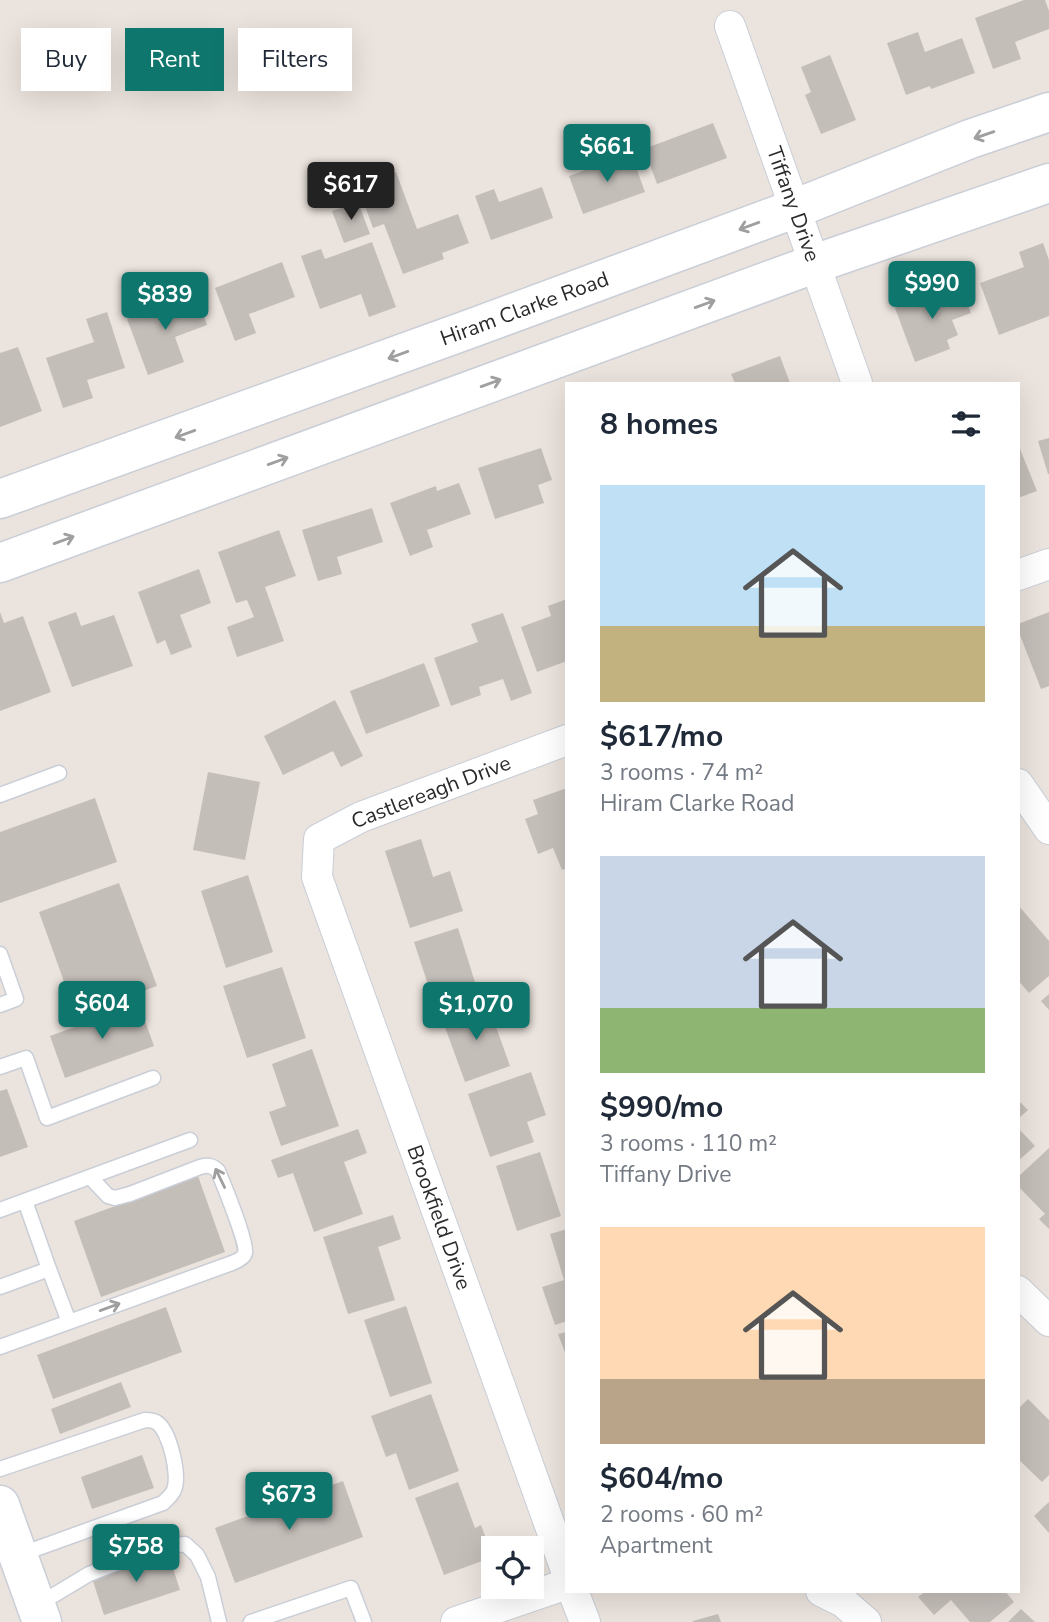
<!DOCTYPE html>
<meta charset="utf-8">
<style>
:root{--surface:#fff;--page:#f6f6f7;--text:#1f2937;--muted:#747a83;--accent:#0f766e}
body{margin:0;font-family:"Nunito Sans",sans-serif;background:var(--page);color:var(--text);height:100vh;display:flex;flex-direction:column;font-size:26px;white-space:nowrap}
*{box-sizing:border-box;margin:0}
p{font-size:23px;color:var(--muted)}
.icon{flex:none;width:38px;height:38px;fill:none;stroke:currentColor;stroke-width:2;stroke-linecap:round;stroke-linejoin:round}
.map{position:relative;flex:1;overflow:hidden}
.sheet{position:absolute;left:565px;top:382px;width:455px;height:1211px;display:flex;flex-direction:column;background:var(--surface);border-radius:0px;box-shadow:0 7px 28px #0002}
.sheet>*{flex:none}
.top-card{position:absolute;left:21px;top:28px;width:439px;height:63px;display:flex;gap:14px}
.tools{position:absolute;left:481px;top:1536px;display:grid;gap:14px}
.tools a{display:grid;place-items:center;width:63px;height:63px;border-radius:0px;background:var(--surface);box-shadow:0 7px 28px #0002;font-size:35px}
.price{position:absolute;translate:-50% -60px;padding:0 16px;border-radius:7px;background:var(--accent);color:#fff;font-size:23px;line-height:46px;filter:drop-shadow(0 2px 4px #0008)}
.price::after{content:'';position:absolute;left:50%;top:42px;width:21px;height:16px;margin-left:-10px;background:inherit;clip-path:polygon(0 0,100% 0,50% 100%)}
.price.on{background:#222;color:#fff}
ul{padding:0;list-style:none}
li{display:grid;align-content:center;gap:14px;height:371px;padding:0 35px}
li span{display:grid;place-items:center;height:217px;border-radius:0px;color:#555}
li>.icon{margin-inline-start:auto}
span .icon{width:126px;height:126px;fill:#fffc;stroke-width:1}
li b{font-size:30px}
h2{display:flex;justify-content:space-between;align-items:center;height:84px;padding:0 35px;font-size:30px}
.tag{padding:0 24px;border-radius:0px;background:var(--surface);box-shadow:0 7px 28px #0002;font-size:24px;line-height:63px}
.tag.on{background:var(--accent);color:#fff}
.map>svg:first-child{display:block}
.building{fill:#c4beb9}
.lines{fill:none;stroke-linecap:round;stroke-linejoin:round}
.service-casing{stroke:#c9ced7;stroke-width:17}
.minor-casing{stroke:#c9ced7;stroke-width:32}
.secondary-casing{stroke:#c9ced7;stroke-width:41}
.service{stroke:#fff;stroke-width:14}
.minor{stroke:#fff;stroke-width:30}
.secondary{stroke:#fff;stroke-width:38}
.oneway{stroke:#9f9f9f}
.labels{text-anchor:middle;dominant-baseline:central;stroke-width:5;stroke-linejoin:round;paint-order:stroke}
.street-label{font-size:21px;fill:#2a2a2a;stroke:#fff}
</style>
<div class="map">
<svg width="1049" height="1622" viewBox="0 0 1049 1622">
<rect width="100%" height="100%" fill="#ebe3dd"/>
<!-- building -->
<path class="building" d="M1024,0h21l4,11v18l-34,13 6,17 -28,10 -18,-51z
M918,32l7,20 37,-14 13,35 -44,16 -1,-3 -24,9 -19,-52z
M830,55l26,65 -35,14 -16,-39 6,-3 -10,-25z
M713,123l14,35 -70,26 -13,-35z
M631,153l14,39 -62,22 -14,-38z
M396,172l21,57 41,-15 11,29 -27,10 2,6 -41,15 -19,-50 -11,4 -17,-47 13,-5 2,5z
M542,187l11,31 -62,22 -16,-44 19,-7 5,13z
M358,202l12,32 -26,9 -12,-32z
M372,242l24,65 -27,10 -8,-23 -41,15 -19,-53 20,-7 4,10z
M1043,243l6,17v56l-50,19 -19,-52 44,-16 -5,-15z
M282,262l13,35 -46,17 7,19 -21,8 -20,-53z
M960,284l11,29 -19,7 6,15 -11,5 3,9 -35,13 -20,-54z
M196,294l11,31 -32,12 9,25 -36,13 -21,-56z
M107,312l18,56 -38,12 6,18 -30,10 -17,-50 48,-16 -8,-23z
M18,347l24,64 -42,16v-74z
M780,356l10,27h-55l-4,-9z
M1049,438v36h-1l-10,-33z
M1018,444l19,47 -19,7z
M541,448l11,32 -14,5 6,18 -49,16 -17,-51z
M459,483l12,31 -44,16 6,17 -23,9 -20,-53 46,-17 1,5z
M372,508l11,34 -46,15 5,17 -24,7 -16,-51z
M279,530l17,46 -31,11 19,54 -47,16 -10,-30 27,-10 -7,-17 -11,3 -18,-51z
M199,569l12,34 -31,12 12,32 -21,8 -6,-15 -8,4 -19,-52z
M567,599v62l-30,11 -16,-45 30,-11 -3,-10z
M0,612l4,11 19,-7 28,76 -51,19z
M76,612l5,14 33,-11 19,51 -61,21 -24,-65z
M1049,612v74l-8,3 -23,-59v-6z
M503,613l29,80 -21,8 -8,-22 -24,8 2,8 -30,11 -17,-48 44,-16 -7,-18z
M424,663l16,43 -74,28 -16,-43z
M335,700l28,56 -22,11 -8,-16 -50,24 -19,-39z
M208,772l52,10 -15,78 -52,-10z
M567,788v80l-5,2 -9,-22 -15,6 -13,-35 13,-5 -5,-14z
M95,798l22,64 -117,41v-71z
M421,839l12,38 17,-6 13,40 -53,17 -25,-77z
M248,875l25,77 -47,16 -25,-77z
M119,883l38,103 -81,29 -37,-103z
M1018,905l31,36v35l-20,17 -11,-13z
M458,928l21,67 -43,14 -22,-67z
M282,967l24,71 -59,20 -24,-72z
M1049,994v16l-8,-9z
M487,1002l23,64 -45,16 -23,-63z
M139,1004l15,42 -89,32 -15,-42z
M312,1049l27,77 -58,20 -12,-34 17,-6 -14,-42z
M531,1072l15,43 -19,7 7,20 -44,15 -22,-63z
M7,1089l21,58 -28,10v-66z
M1018,1100l10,10 -10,9z
M1018,1128l17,18 -17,15z
M358,1129l9,24 -23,9 19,52 -49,18 -21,-59 -15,5 -7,-18z
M1049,1148v81l-10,-10 6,-5 -27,-28v-9z
M540,1152l21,64 -44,15 -21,-65z
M198,1176l27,76 -124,45 -27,-76z
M393,1215l8,24 -23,8 17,53 -47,14 -25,-77z
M567,1229v92l-12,4 -13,-38 22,-7 -14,-46z
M406,1306l26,77 -42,14 -26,-77z
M166,1307l16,45 -129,47 -16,-44z
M567,1332v26l-9,-24z
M121,1382l10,25 -71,27 -9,-25z
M431,1394l28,77 -50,19 -13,-37 -10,4 -15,-41z
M1028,1399l21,21v55l-7,7 -24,-23v-50z
M142,1455l12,33 -62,21 -11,-32z
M343,1481l20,56 -128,46 -20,-55z
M458,1482l17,46 6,-3 12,32 -49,18 -29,-77z
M1049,1502v31l-15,-17z
M168,1553l12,37 -76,25 -12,-37z
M926,1591h79l9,11 -24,20h-20l-19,-22 -17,15 -16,-18z
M1021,1609l14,13h-27z
M718,1614l3,8h-28v-1z"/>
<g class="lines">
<defs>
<path id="service" d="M0,795l59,-22
M0,954l16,45 -16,6
M0,1067l26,-9 21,60 106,-40
M0,1210l190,-70
M49,1269l20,53
M0,1287l49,-18 -24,-68
M0,1347l232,-84c5,-2 12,-5 13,-10 3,-9 -22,-70 -27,-82 -6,-6 -10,-6 -18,-4l-70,27 -15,4 -7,-2 -18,-19
M0,1469l145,-49c3,0 9,1 11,2 14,8 24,54 18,68 -2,5 -7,9 -11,13l-144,52
M39,1604l50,-30 72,-28 24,-2 12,11 11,22 11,45
M251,1622l100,-34 13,34"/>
<g id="minor">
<path id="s1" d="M730,26l127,357"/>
<path d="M1018,575l31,-11"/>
<path id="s2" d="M567,740l-206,77 -42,22 -2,38 250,696"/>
<path d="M1018,784l31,45"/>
<path d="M1018,1291l31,30"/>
<path d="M573,1591l12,31"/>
<path d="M821,1591l22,11 23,20"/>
<path d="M456,1622l111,-38"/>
</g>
<g id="secondary">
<path id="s3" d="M0,499l475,-172 319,-118 176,-70 79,-27"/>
<path d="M0,563l814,-299 235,-81"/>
<path d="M0,1505l42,117"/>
</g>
</defs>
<!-- service casing -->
<use href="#service" class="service-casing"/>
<!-- minor casing -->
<use href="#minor" class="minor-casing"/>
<!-- secondary casing -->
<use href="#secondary" class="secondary-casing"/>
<!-- service -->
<use href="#service" class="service"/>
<!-- minor -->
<use href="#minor" class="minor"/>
<!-- secondary -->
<use href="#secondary" class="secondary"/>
</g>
<!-- one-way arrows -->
<defs><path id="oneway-shaft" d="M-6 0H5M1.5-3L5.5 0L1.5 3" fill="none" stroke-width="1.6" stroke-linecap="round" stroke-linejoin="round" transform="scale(1.75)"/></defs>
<g class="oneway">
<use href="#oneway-shaft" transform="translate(984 135) rotate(161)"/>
<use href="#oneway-shaft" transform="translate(749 226) rotate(160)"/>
<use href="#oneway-shaft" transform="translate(705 304) rotate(-20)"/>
<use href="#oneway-shaft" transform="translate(398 355) rotate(160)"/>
<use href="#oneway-shaft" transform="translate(491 383) rotate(-20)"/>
<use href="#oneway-shaft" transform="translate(185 434) rotate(160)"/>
<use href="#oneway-shaft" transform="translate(278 461) rotate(-20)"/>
<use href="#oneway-shaft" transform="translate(64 540) rotate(-20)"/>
<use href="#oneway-shaft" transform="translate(220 1178) rotate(-116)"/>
<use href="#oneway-shaft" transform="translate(110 1307) rotate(-20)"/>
</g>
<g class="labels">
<!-- street labels -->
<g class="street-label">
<text stroke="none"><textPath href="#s1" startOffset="189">Tiffany Drive</textPath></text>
<text stroke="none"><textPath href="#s3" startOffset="558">Hiram Clarke Road</textPath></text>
<text transform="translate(431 792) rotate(-21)">Castlereagh Drive</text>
<text stroke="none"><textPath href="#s2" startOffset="667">Brookfield Drive</textPath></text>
</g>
</g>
</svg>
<div class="tools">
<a><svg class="icon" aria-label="locate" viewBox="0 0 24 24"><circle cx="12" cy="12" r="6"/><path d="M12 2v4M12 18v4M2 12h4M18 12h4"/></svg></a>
</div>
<b class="price" style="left:607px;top:184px">$661</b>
<b class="price on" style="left:351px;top:222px">$617</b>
<b class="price" style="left:932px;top:321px">$990</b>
<b class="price" style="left:165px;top:332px">$839</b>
<b class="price" style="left:102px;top:1041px">$604</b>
<b class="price" style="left:476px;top:1042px">$1,070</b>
<b class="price" style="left:289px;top:1532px">$673</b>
<b class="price" style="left:136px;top:1584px">$758</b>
<div class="top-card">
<a class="tag">Buy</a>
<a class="tag on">Rent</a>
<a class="tag">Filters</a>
</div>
<section class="sheet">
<h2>8 homes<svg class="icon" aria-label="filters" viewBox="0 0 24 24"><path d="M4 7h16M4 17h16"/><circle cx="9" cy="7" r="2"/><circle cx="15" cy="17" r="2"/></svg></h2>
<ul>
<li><span style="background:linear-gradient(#bfe0f5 65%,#c2b280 0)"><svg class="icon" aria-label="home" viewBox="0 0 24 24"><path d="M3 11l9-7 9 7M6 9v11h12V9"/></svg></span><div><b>$617/mo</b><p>3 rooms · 74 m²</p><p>Hiram Clarke Road</p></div></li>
<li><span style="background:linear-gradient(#c9d6e8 70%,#8fb573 0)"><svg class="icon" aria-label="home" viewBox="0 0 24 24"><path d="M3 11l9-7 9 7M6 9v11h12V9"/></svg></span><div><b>$990/mo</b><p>3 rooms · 110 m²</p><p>Tiffany Drive</p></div></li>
<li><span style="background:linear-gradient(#ffd9b3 70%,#b9a48a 0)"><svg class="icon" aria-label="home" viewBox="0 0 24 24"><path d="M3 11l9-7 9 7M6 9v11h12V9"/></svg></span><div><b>$604/mo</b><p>2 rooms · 60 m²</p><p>Apartment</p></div></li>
</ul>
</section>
</div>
